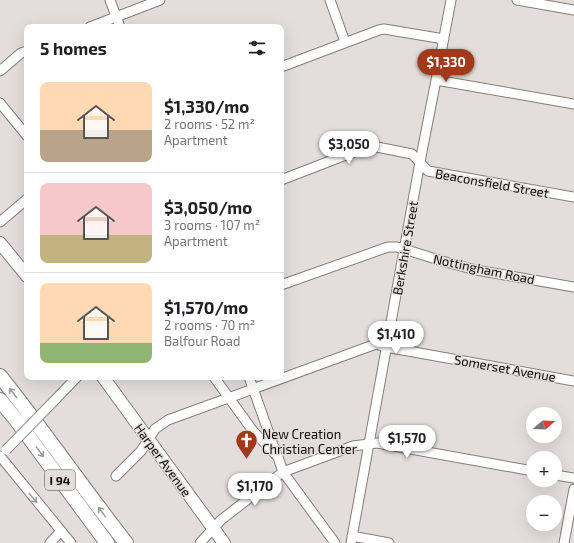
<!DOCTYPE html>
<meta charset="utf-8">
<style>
:root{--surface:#fff;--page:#f2f2f2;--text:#202124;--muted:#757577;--line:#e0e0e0;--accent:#a13a1a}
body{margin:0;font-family:"Exo 2",sans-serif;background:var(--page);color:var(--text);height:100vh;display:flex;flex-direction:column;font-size:15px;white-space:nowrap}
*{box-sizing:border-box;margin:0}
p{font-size:13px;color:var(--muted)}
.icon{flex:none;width:22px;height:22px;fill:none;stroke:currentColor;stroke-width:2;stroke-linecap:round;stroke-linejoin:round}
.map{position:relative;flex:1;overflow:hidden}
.side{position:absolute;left:24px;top:24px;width:260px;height:356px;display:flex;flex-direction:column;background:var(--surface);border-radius:8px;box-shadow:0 4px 16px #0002}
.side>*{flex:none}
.needle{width:26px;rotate:71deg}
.fabs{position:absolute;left:526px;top:407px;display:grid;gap:8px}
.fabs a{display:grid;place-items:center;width:36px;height:36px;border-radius:50%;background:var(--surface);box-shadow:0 4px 16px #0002;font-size:20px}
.price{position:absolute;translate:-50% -34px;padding:0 9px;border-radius:14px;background:#fff;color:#222;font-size:13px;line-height:26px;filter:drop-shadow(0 1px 2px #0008)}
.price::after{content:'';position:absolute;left:50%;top:24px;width:12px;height:9px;margin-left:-6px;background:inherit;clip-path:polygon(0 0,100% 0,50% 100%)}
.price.active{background:var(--accent);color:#fff}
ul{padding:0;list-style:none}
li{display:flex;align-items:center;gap:12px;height:100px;padding:0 16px}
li+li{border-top:1px solid var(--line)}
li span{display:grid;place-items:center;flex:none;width:112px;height:80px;border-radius:8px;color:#555}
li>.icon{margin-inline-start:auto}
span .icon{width:48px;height:48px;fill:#fffc;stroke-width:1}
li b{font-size:17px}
h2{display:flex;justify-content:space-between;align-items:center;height:48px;padding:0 16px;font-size:17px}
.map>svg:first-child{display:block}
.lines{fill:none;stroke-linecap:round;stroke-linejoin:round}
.minor-casing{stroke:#847e7d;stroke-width:11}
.major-casing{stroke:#847e7d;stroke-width:14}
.highway-casing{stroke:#847e7d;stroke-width:16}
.minor{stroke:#fff;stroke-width:9}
.major{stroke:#fff;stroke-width:12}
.highway{stroke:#fff;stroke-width:14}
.minor-bridge-casing{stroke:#847e7d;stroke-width:11;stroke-linecap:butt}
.minor-bridge{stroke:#fff;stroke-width:9}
.oneway{stroke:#9e9d9d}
.labels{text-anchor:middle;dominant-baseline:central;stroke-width:3;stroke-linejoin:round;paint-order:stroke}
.shield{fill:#e3dddb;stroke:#4d4a49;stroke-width:1}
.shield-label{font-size:12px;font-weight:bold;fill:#0d0b0a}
.street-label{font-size:13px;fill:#0d0b0a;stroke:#e3dddb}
.poi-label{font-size:13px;fill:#0d0b0a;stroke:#e3dddb;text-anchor:start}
</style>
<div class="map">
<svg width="574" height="543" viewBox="0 0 574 543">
<rect width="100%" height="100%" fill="#e3dddb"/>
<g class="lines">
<defs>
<path id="minor" d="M110,0l10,27
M330,0l15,42
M517,0l57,10
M90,27l70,-27
M281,67l98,-37 5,-1 60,10
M0,71l21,-18 6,-2
M436,80l138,24
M0,103l27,33
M281,180l88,-34h3l40,8 16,17 146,26
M0,222l27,-23
M281,285l107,-38h9l7,2 38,12 34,9 98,17
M214,377l39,54 25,26 5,15 52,71
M249,377l27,76
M53,402l24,-25
M0,456l71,87
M555,475l19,3
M116,476l25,-25 14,-22 13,-9 208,-76 10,3 188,34
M352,536l37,7
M50,543l11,-12
M200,543l21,-23 62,-48 70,-26 24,-3 156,28
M351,543l69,-381 16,-82 15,-80
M564,543l10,-54"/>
<path id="major" d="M0,243l27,33
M103,377l121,166"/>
<path id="highway" d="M0,376c44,55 83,112 126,167
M0,400l17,21 90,122"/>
</defs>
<!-- minor casing -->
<use href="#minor" class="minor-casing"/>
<!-- major casing -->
<use href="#major" class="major-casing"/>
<!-- highway casing -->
<use href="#highway" class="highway-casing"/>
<!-- minor -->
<use href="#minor" class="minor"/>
<!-- major -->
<use href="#major" class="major"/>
<!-- highway -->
<use href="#highway" class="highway"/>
<defs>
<path id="minor-bridge" d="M6,450l47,-48"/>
</defs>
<!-- minor-bridge casing -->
<use href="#minor-bridge" class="minor-bridge-casing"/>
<!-- minor-bridge -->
<use href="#minor-bridge" class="minor-bridge"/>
</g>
<!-- one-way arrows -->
<defs><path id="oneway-shaft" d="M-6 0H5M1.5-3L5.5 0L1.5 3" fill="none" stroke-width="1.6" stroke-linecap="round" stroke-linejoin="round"/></defs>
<g class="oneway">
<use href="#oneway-shaft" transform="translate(13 393) rotate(-129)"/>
<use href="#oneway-shaft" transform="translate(40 452) rotate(54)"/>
<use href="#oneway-shaft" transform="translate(33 498) rotate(50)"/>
<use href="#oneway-shaft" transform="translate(102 512) rotate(-126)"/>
</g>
<!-- icons -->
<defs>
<symbol id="church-pin" viewBox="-11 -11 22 30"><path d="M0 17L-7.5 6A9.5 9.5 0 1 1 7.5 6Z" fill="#a13a1a" stroke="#e3dddb"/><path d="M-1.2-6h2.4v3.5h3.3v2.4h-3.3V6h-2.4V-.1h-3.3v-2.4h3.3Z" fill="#fff"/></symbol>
</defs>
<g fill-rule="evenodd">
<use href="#church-pin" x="234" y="428" width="25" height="34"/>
</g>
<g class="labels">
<!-- shield labels -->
<rect class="shield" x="45" y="470" width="30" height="20" rx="3"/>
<g class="shield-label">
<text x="60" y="480">I 94</text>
</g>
<!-- street labels -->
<g class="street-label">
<text transform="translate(492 183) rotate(10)">Beaconsfield Street</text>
<text transform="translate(405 248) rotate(-80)">Berkshire Street</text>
<text transform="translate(484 269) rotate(12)">Nottingham Road</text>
<text transform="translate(505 368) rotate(10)">Somerset Avenue</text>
<text transform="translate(163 460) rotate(54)">Harper Avenue</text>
</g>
<!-- poi labels -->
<g class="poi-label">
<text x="262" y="434">New Creation<tspan x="262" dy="15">Christian Center</tspan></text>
</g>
</g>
</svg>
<div class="fabs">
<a><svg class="needle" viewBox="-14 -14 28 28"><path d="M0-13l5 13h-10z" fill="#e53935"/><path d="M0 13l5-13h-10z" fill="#757577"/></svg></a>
<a>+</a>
<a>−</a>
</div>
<b class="price active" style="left:446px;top:83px">$1,330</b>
<b class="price" style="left:349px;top:165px">$3,050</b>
<b class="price" style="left:396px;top:355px">$1,410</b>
<b class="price" style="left:407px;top:459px">$1,570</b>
<b class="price" style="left:255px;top:507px">$1,170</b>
<section class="side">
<h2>5 homes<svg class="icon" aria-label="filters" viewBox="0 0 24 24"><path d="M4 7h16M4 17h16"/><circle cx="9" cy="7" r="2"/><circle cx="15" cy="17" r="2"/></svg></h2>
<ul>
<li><span style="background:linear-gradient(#ffd9b3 60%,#b9a48a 0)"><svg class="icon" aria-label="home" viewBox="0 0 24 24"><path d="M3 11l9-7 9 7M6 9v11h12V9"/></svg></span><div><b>$1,330/mo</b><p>2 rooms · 52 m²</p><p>Apartment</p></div></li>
<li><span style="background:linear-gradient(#f6c9c9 65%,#c2b280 0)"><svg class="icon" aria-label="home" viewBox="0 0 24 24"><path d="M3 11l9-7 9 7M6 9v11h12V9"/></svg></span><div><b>$3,050/mo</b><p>3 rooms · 107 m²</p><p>Apartment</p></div></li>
<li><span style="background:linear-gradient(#ffd9b3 75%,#8fb573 0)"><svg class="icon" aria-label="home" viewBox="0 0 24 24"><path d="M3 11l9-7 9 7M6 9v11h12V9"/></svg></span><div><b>$1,570/mo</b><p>2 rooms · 70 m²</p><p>Balfour Road</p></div></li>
</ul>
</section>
</div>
